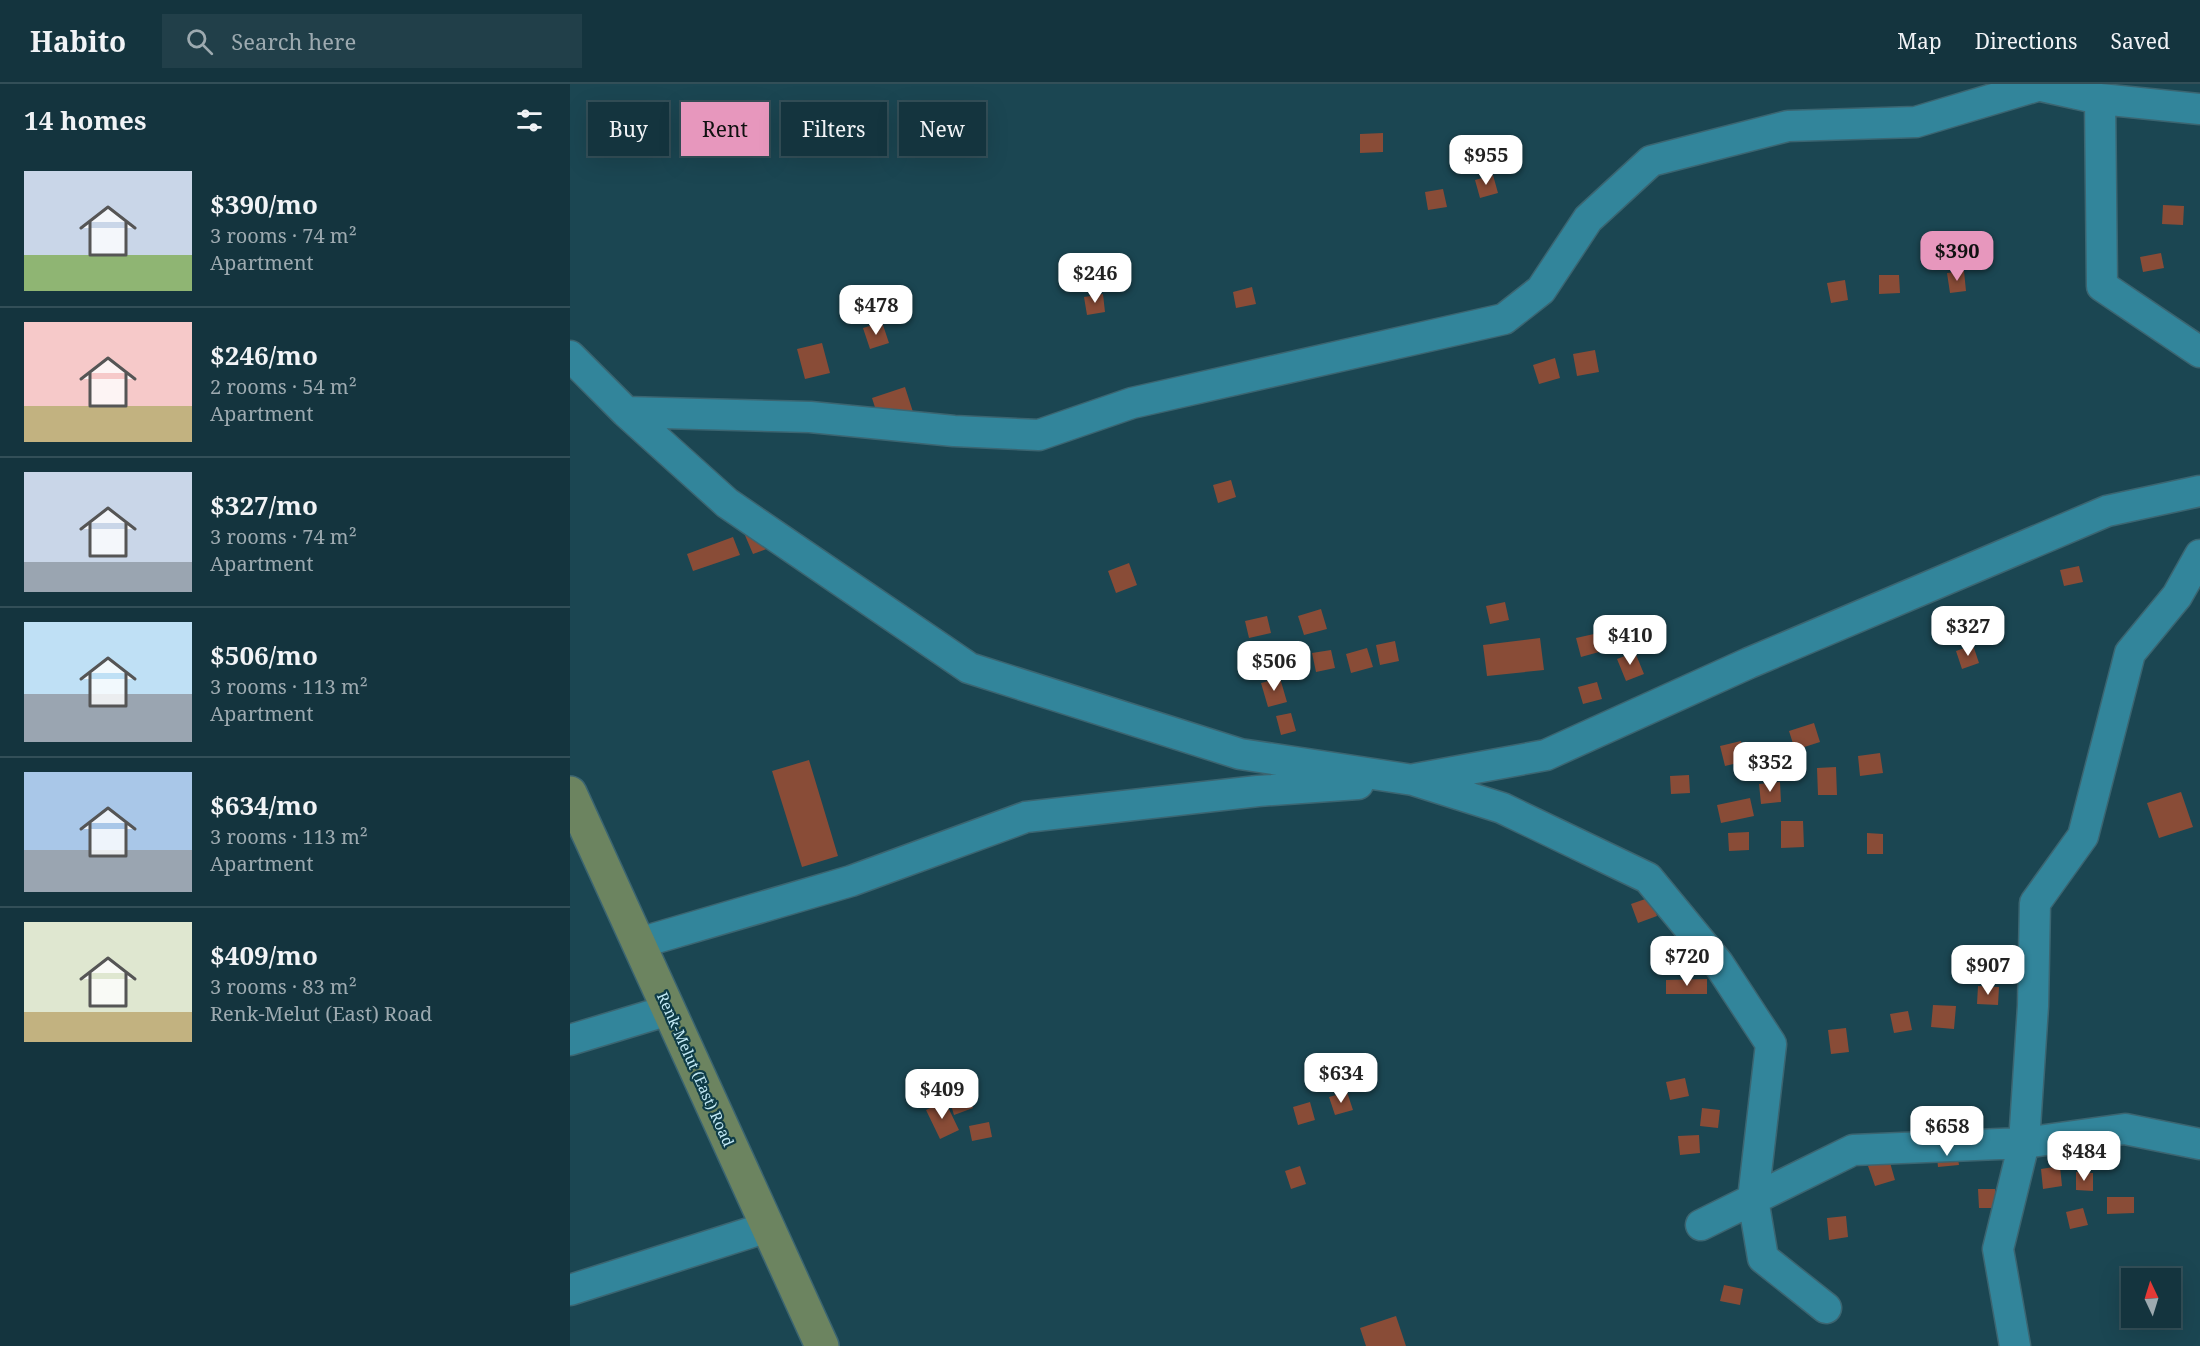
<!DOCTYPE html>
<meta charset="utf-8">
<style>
:root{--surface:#14343e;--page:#213f49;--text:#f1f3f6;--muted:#9daab0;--line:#334f58;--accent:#e797bd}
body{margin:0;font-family:"Noto Serif",serif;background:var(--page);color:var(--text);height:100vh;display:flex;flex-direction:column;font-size:22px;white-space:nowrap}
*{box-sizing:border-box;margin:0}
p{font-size:20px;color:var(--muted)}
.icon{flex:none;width:33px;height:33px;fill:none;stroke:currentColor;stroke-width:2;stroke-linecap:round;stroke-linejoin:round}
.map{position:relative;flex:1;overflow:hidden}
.panel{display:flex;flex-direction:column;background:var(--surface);width:570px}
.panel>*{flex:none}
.banner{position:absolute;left:18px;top:18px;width:570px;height:54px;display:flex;gap:12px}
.needle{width:39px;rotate:356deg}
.buttons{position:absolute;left:1551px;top:1184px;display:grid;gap:12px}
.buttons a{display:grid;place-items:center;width:60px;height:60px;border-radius:0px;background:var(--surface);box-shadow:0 6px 24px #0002,0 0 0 2px var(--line);font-size:30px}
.price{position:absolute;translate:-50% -51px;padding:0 14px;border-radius:12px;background:#fff;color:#222;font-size:20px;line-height:39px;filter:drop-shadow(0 2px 3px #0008)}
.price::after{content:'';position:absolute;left:50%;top:36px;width:18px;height:14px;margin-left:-9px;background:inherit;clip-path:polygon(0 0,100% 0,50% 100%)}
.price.active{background:var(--accent);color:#111}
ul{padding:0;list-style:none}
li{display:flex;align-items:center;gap:18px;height:150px;padding:0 24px}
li+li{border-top:2px solid var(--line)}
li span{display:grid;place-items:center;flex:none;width:168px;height:120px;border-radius:0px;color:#555}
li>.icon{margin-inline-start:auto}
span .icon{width:72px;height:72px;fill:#fffc;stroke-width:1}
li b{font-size:26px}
h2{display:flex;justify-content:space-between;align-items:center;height:72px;padding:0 24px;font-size:26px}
.chip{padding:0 21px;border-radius:0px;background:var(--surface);box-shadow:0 6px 24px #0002,0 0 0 2px var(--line);font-size:21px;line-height:54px}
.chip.active{background:var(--accent);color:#111}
header{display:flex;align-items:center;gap:36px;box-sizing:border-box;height:84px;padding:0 30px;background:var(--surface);border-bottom:2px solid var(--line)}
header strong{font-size:28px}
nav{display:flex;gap:33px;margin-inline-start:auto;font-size:21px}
.search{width:420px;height:54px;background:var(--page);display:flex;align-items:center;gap:15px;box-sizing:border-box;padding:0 21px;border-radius:0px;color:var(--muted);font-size:22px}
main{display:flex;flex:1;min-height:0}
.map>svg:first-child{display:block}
.building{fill:#894c37}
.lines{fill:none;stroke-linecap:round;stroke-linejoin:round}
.minor-casing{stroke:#3b6571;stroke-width:33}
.primary-casing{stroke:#3b6571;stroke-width:36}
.minor{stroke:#32859b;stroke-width:30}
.primary{stroke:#6c8460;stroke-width:33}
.labels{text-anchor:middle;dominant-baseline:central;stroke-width:4.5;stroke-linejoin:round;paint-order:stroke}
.street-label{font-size:15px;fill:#c5ebf7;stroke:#0f3c47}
</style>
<header>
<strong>Habito</strong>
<div class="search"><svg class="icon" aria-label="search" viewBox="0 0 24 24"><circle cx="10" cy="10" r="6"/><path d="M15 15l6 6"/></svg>Search here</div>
<nav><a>Map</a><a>Directions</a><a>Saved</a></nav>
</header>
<main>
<section class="panel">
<h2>14 homes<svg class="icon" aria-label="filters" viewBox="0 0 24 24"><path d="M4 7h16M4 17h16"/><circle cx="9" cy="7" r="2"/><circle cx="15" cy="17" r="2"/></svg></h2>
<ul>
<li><span style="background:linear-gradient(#c9d6e8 70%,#8fb573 0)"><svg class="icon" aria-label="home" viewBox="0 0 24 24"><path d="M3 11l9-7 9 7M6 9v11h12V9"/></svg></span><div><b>$390/mo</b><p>3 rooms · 74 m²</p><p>Apartment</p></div></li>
<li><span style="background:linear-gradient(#f6c9c9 70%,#c2b280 0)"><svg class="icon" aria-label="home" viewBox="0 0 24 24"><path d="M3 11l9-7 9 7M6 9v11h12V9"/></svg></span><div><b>$246/mo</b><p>2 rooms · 54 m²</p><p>Apartment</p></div></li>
<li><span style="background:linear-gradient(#c9d6e8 75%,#9aa5b1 0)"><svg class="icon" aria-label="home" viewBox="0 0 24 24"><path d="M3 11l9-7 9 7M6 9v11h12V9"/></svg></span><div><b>$327/mo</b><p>3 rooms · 74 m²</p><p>Apartment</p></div></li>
<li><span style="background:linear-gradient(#bfe0f5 60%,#9aa5b1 0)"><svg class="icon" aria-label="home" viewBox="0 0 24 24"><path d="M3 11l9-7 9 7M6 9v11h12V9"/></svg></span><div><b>$506/mo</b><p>3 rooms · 113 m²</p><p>Apartment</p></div></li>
<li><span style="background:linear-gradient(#a9c7e8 65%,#9aa5b1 0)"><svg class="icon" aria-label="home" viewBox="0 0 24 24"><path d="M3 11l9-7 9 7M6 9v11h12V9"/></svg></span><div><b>$634/mo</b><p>3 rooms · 113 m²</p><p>Apartment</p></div></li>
<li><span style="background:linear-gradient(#dfe7d0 75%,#c2b280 0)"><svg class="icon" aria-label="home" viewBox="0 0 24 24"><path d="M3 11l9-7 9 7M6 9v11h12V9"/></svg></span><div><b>$409/mo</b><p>3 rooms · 83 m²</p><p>Renk-Melut (East) Road</p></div></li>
</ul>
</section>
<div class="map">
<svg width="1630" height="1262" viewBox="0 0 1630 1262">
<rect width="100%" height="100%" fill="#1b4652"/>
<!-- building -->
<path class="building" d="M813,49v19l-23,1v-19z
M923,91l5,18 -18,5 -5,-18z
M873,105l4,18 -19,3 -3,-18z
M1593,121l21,1 -1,19 -21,-1z
M1591,169l3,15 -21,4 -3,-15z
M1394,187l2,20 -16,2 -3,-20z
M1309,191h20l1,18 -21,1z
M1275,196l3,20 -17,3 -4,-20z
M682,203l4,17 -20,4 -3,-16z
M533,210l2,18 -18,3 -3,-18z
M312,238l7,21 -19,6 -7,-21z
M252,259l8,30 -25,6 -8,-30z
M1025,266l4,22 -22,4 -4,-22z
M985,274l5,20 -21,6 -6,-19z
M335,303l8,25 -33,11 -8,-25z
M661,396l5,17 -18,6 -5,-18z
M190,443l9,21 -16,6 -9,-21z
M163,453l7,18 -47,16 -6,-17z
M559,479l8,22 -21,8 -8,-22z
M1509,482l4,16 -19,4 -4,-16z
M935,518l4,18 -19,4 -4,-18z
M751,525l6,20 -23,6 -6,-19z
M697,532l4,17 -22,5 -4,-17z
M1057,545l2,21 -22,2 -2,-22z
M1024,550l5,18 -18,5 -5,-19z
M970,554l4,32 -57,6 -4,-31z
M825,557l4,20 -19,4 -4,-20z
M1403,561l6,18 -17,6 -6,-18z
M797,564l6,19 -22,6 -5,-19z
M761,566l4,18 -19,4 -4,-19z
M1065,568l9,22 -18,7 -9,-22z
M710,594l7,24 -19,5 -7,-24z
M1027,598l5,17 -19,5 -5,-17z
M721,629l5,18 -15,4 -5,-19z
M1244,639l6,19 -25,8 -6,-19z
M1171,657l5,20 -21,5 -5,-20z
M1310,669l3,20 -23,3 -2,-20z
M239,676l29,96 -36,11 -30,-96z
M1266,683l1,28h-19l-1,-27z
M1119,691l1,18 -19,1 -1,-18z
M1210,698l1,20 -20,2 -2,-20z
M1611,708l12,35 -34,11 -12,-35z
M1180,714l4,18 -33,7 -4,-18z
M1211,737h22l1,26 -23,1z
M1179,748v18l-20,1 -1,-18z
M1297,749l16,1v20h-16z
M1081,813l6,19 -19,7 -7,-19z
M1137,895v15h-41v-14z
M1408,902l21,1 -1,18 -21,-1z
M1363,921l23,1 -2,23 -23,-2z
M1338,927l4,19 -18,3 -4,-19z
M1276,944l3,24 -18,2 -3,-24z
M1115,994l4,18 -19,4 -4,-18z
M396,1005l7,19 -19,7 -6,-20z
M777,1008l6,18 -18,5 -6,-18z
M375,1017l14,29 -19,9 -14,-29z
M740,1018l5,18 -17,5 -5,-18z
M1132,1024l18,2 -2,18 -18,-2z
M419,1038l3,15 -20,4 -3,-15z
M1129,1051l1,18 -20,2 -2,-19z
M1386,1062l3,19 -21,2 -2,-19z
M1319,1075l6,21 -20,6 -7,-20z
M730,1082l6,18 -15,5 -6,-18z
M1490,1082l2,20 -19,3 -2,-20z
M1506,1088l17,1v18l-17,-1z
M1408,1105h17l1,19h-17z
M1537,1113h27v16l-27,1z
M1513,1124l5,17 -18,4 -4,-17z
M1276,1132l2,21 -19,3 -2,-22z
M1154,1201l19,4 -3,16 -20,-4z
M826,1232l10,30h-40l-6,-18z"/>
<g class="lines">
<defs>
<path id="minor" d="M1462,0l68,15 2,187 98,66
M1530,15l100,10
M0,272l56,56 101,91 242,165 271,86 173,26 89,28 146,70 70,85 53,81 -18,155 10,59 63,50
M56,328l184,5 144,14 85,4 93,-32 372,-84 37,-29 47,-71 63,-58 137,-35 128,-4 121,-36
M845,695l131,-24 203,-92 358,-152 93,-20
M69,859l212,-62 175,-64 232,-26 100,-7
M0,956l99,-30
M1131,1141l152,-75 171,-7 101,-14 75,15
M0,1206l198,-63
M1445,1262l-17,-97 26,-106 9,-137 2,-103 48,-67 47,-183 47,-57 23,-41"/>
<path id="primary" d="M0,709l252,553"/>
</defs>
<!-- minor casing -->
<use href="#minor" class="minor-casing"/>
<!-- primary casing -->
<use href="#primary" class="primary-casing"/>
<!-- minor -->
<use href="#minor" class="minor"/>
<!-- primary -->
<use href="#primary" class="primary"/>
</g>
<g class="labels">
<!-- street labels -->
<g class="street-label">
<text transform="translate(126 985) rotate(66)">Renk-Melut (East) Road</text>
</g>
</g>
</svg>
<div class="buttons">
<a><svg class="needle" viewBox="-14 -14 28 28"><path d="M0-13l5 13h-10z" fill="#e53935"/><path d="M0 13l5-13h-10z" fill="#9daab0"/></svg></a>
</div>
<b class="price" style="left:916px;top:102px">$955</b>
<b class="price active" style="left:1387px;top:198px">$390</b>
<b class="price" style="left:525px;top:220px">$246</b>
<b class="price" style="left:306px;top:252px">$478</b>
<b class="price" style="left:1398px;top:573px">$327</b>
<b class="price" style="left:1060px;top:582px">$410</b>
<b class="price" style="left:704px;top:608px">$506</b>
<b class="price" style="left:1200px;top:709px">$352</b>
<b class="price" style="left:1117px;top:903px">$720</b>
<b class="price" style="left:1418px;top:912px">$907</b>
<b class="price" style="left:771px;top:1020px">$634</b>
<b class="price" style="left:372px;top:1036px">$409</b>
<b class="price" style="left:1377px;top:1073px">$658</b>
<b class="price" style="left:1514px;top:1098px">$484</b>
<div class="banner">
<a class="chip">Buy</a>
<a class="chip active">Rent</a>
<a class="chip">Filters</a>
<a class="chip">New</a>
</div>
</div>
</main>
